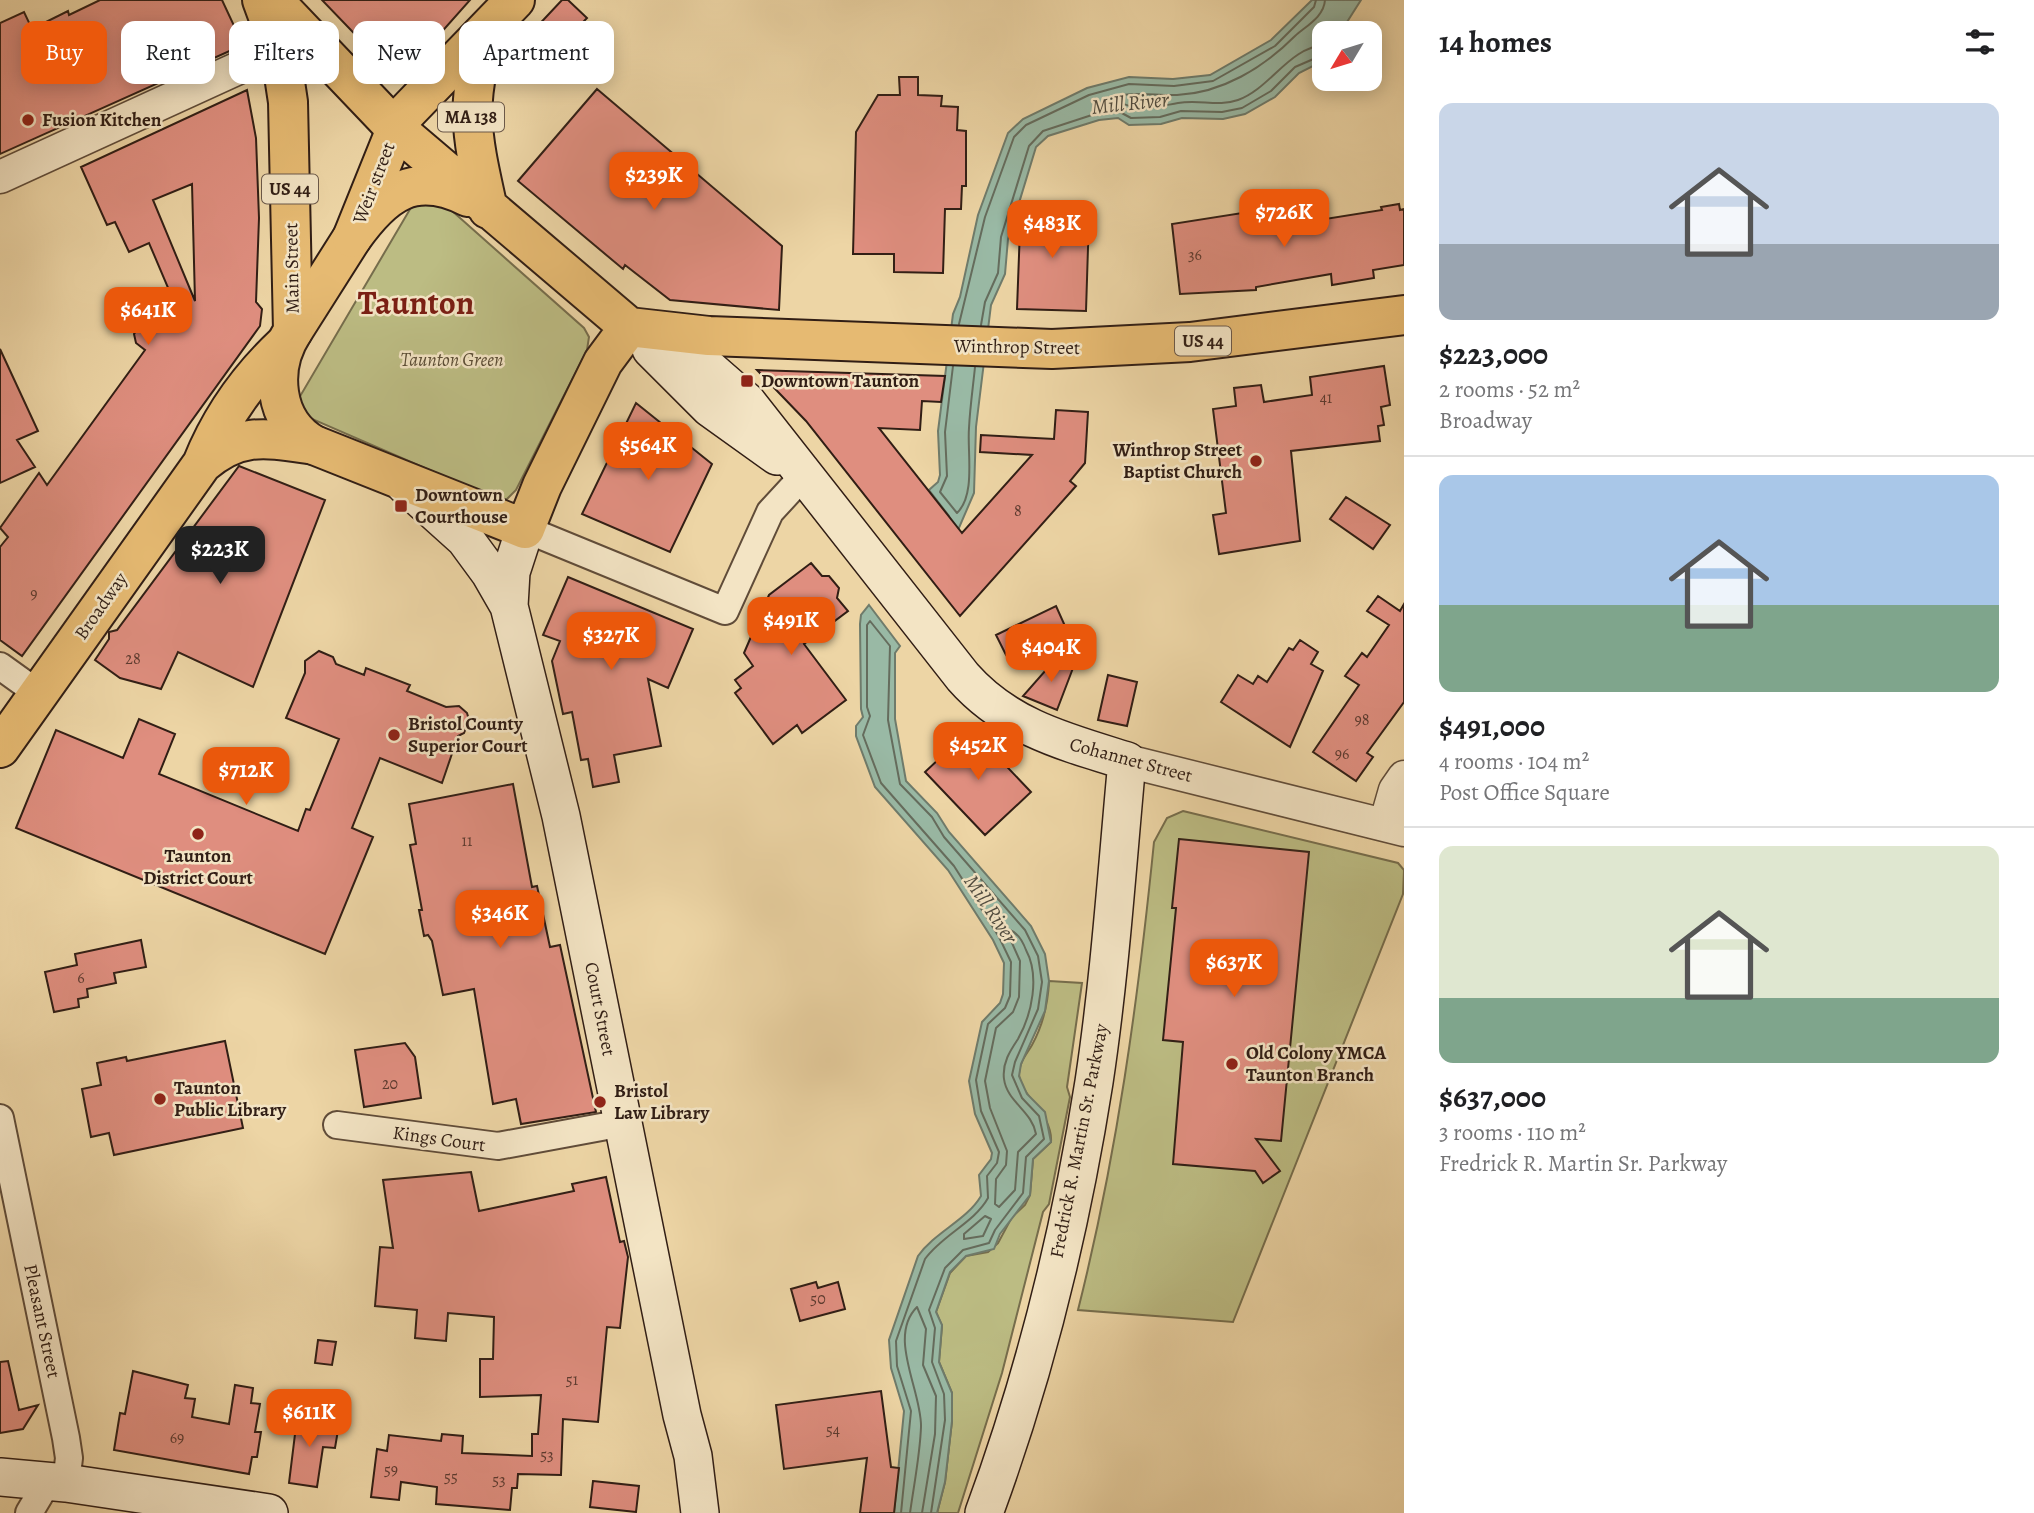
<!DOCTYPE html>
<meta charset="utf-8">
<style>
:root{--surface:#fff;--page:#f6f6f6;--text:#202124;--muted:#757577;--line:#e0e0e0;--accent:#ea580c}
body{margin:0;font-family:Alegreya,serif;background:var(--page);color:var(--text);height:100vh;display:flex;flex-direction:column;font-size:26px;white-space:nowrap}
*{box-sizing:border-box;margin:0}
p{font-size:23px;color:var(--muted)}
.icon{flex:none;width:38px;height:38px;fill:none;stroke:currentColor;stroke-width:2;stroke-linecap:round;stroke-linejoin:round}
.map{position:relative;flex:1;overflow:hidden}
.drawer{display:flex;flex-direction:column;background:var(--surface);width:630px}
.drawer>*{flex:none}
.top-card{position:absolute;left:21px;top:21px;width:665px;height:63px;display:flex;gap:14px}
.needle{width:46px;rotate:232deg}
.controls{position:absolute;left:1312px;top:21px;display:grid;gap:14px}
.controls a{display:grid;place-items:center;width:70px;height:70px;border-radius:14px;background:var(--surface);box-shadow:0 4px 18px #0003;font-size:35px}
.price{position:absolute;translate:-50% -60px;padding:0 16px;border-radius:14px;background:var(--accent);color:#fff;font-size:23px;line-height:46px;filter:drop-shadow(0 2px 4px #0008)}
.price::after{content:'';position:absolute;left:50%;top:42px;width:21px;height:16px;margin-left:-10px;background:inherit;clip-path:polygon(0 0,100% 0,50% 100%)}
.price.on{background:#222;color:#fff}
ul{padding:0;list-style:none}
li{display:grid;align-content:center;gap:14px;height:371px;padding:0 35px}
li+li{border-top:2px solid var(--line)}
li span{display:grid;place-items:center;height:217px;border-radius:14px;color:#555}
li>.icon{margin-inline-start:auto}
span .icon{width:126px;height:126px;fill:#fffc;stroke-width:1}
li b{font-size:30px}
h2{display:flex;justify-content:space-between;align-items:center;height:84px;padding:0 35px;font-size:30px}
.tag{padding:0 24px;border-radius:14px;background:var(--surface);box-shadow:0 4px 18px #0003;font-size:24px;line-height:63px}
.tag.on{background:var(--accent);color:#fff}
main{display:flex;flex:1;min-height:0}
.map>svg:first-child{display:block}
.green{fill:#bcbc83;stroke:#766d4c;stroke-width:2}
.water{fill:#99b9a5;stroke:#6f7b6b;stroke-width:2}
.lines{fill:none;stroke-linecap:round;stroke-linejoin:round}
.shore{stroke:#656c5d;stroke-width:2}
.building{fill:#df8e7f;stroke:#311e15;stroke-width:2;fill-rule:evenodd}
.minor-casing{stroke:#604c39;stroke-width:30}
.tertiary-casing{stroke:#604c39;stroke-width:35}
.secondary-casing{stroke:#311e15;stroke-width:40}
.primary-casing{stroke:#311e15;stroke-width:42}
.trunk-casing{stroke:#311e15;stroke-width:42}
.minor{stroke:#f3e4c4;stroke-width:26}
.tertiary{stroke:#f3e4c4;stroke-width:32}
.secondary{stroke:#f3e4c4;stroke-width:37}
.primary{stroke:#e6ba72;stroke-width:38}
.trunk{stroke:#e6ba72;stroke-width:38}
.poi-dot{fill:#8f2418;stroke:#f3e4c4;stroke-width:2.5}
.labels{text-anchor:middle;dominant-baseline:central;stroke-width:5;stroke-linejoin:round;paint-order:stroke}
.number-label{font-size:16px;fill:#5c3a30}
.shield{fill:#f3e4c4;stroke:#6b594a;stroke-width:2}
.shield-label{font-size:18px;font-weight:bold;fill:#311e15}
.poi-label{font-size:19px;font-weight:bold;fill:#311e15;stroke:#f3e4c4;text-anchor:start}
.street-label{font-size:19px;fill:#311e15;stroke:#f3e4c4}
.park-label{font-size:19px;font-style:italic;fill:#5b4d36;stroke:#f3e4c4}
.water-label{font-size:21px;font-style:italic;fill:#504c40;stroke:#f3e4c4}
.town-label{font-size:33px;font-weight:bold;fill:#7a1f14;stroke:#f3e4c4}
</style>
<main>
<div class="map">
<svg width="1404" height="1513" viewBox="0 0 1404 1513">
<rect width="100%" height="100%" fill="#edd5a5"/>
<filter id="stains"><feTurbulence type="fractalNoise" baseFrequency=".00286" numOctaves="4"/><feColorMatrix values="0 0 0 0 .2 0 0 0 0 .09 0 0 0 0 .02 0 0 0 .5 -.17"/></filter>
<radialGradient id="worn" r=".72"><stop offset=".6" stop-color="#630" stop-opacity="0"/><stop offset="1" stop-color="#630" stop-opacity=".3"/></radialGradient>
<!-- green -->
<path class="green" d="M433,194l151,134 5,9 -2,13 -71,140 -9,9h-11l-184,-80 -8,-6 -5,-15 117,-199z
M1183,811l215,52 6,7 -1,24 -170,428 -155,-12c39,-155 60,-309 76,-468l13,-24z
M1049,981l33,2 -15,104 3,10 -21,107 -6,8 -41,161 -44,140h-21l8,-31 7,-61v-28l-13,-31 3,-36 -6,-14 14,-39 16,-17 22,-4 10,-9 14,-26 13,-12 5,-10 3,-36 18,-17c2,-28 -32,-47 -32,-68 0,-12 8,-20 13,-29 11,-20 16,-41 17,-64z"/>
<!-- water -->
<path class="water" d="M1312,0h49l-21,33h-15v27l-26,13 -24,24 -30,17 -22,5 -41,-1 -21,6 -32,1 -11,-7 -19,2 -51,16 -12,11 -28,92 -3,35 -14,31 -15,122 -2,66 -19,44 -6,-21 -20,-26 9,-8 2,-7 -2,-44 15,-117 7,-17 18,-82 30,-82 15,-14 64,-31 42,-11 44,2 37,-4 61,-35z
M869,605l31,41 -5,7v66l11,62 31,32 12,19 82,94 14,28 4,27 -4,30 -24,53 -2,12 8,18 18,18 6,30 -18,17 -3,36 -30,39 -6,15 -28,7 -16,16 -14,40 6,13 -3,37 13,31v28l-7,61 -8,31h-43l10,-102 -13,-43 -2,-28 29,-84c17,-24 49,-36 63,-60l-2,-21 12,-16 1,-6 -17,-39 -6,-33 13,-59 18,-19 3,-9 1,-31 -11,-23 -45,-70 -73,-83 -19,-51v-10l7,-9 -2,-8 -1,-85 1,-9z"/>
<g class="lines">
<!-- shore -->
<path class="shore" d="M1325,0c-1,17 -19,26 -30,36 -32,32 -73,57 -118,59 -20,1 -40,-4 -59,1l-2,4c21,13 39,7 62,3 21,-4 40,4 60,-3 33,-12 51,-53 87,-55
M959,324l26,-107 29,-80 12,-12 63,-30 40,-11 45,2 39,-5 62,-35 39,-39 2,-7
M981,325l4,-23 13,-29 3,-36 28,-91 14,-15 55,-18 20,-2 13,7 29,-1 21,-6 41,1 20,-4 29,-17 24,-24 30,-13
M953,366l-8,66 2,44 -7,16 17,21c19,-18 10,-61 12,-85 1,-21 4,-41 6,-61
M1010,930c8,3 13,12 16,20 14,26 6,64 -8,89 -8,12 -16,24 -14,40 3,23 28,32 32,55l-18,18 -3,38 -16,17 -4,-3 1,-25 10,-14 1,-14 -17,-43 -5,-27 11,-53 17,-16 6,-15 1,-36 -12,-27z
M985,1216l6,3 -8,17 -19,3v-5z
M901,1513l10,-102 -14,-45 -1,-25 29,-82c17,-24 49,-36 63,-61l-1,-22 10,-13 2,-11 -18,-41 -5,-31 12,-56 17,-16 5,-12 1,-34 -12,-25 -45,-71 -73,-83 -18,-48 7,-19 -3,-9v-82l3,-4 20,25 -2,74 12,64 32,33 12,20 81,93 13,26 4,26 -4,27 -23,53 -3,13 10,23 17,18 5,23 -18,18 -3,36 -28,37 -6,13 -26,7 -18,18 -16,42 6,18 -3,34 12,32 1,26 -14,93
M910,1513c4,-29 10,-58 11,-86 1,-36 -34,-90 -4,-120l9,22 -3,36 13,31 -1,38 -13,79"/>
</g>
<!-- building -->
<path class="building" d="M100,0h122l21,45 -243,109v-131l24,-11 8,17 36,-18 1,4z
M322,0h148l-71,80z
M562,0h6l19,18 -46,48 -25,-24 13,-13 3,3z
M899,77h19v18l24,1 -1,10 17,1 -1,23 9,1v55h-4l-1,23h-16l-2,64 -49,-1v-18h-41l3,-122 22,-37h22z
M597,89l185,157 -3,64 -109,-10 -45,-35 -2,4 -105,-88z
M247,90l9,48 3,80 -3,84 6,7 -2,17 -238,330 -22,-16v-93l8,-10 -8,-9 39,-55 8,12 98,-135 -9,-7 -2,-9 15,-20 7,5 16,-22 -23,-54 -20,9 -14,-30 -8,3 -26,-58zM192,184l3,117 -42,-101z
M1284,198l6,34 36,-6 -1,-7 57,-9 -1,-3 18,-3 1,6 4,-1v56l-31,5 1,8 -42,7 -1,-11 -75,13v3l-76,4 -8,-70 96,-15 -2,-8z
M1021,202h20v6l18,1v6l30,1 -3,95 -69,-2z
M0,349l38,82 -21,9 18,27 -35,16z
M1384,366l6,39 -9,2 3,18 -6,1 2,15 -89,10 9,90 -81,13 -6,-39 13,-2 -13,-104 23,-3 -2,-18 27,-3 3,17 48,-7 -2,-18z
M757,370l188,6 -4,26 -19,-1 -2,29 -41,-2 83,105 70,-78 -52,-3 1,-17 73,4 2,-29 32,2 -3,51 -15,18 6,5 -116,130 -154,-195z
M636,403l76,61 -42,88 -88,-38z
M239,466l86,34 -72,187 -75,-35 -17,37 -41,-11 -25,-18 14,-21v-7l8,-2z
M1346,497l44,28 -17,24 -43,-30z
M811,563l11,13h7l10,12 -2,10 11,13 -44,33 42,56 -44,33 -5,-8 -24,19 -38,-51 6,-5 -6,-8 18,-14 -9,-13 25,-58z
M568,577l125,52 -25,59 -20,-9 13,67 -47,9 5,27 -26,5 -5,-28 -7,1 -9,-48 -9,2 -11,-53 8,-20 -17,-6z
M1378,596l22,15 4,-7v98l-37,51 6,4 -17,24 -43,-29 46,-67 -14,-9 17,-23 5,4 22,-32 -22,-14z
M1056,606l9,20 -59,29 -10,-20z
M1300,640l18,12 -7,12 12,7 -33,76 -69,-45 17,-27 15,9 5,-8 9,6 22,-34 4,2z
M319,651l14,6 3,7 28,11 2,-7 44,17 -3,6 39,16 13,-1 8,7 2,7 -5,13 -6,3 -16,47 -62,-25 -28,70 21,9 -48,117 -309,-126 40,-98 67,28 16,-39 36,15 -16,40 139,57 8,-22 4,1 29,-71 -53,-21 19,-45v-12z
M1060,654l13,14 -16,42 -34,-14z
M1108,675l29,7 -10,44 -29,-6z
M971,729l60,63 -46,43 -60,-63z
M513,784l19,103 5,-1 13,61 10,-2 36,167 -75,12 -5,-25 -23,5 -19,-115 -31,6 -11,-54 -4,-6 -4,1 -5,-26h3l-12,-65 6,-1 -7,-40z
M1179,839l130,13 -28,289 -25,-2 24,32 -17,12 -8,-12 -82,-7 10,-122 -20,-2 13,-132h-4z
M141,940l5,27 -32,6 2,10 -29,6 1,8 -10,2 1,8 -25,5 -9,-40 32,-7 -2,-11z
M225,1041l18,87 -129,27 -5,-22 -18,4 -9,-48 19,-4 -4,-22 29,-6 1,4z
M405,1043l10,14 6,41 -57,9 -9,-57z
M471,1172l8,39 95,-20 -2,-7 34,-7 14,65 4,-1 4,16 -8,71 -13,-1 -9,95 -35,-3 -2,56 -43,-1 -1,14h-5l-2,22 -74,-6 1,-17 -36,-5 -2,18 -28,-3 6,-48 10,2 2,-16 52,6 1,-7 21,2 -1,17 70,3v-22h6l3,-39 -61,2v-38h13l1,-42 -46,-4 -2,28 -31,-3 2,-28 -42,-4 5,-59 13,1 -10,-68z
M816,1282l2,6 20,-6 7,27 -45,12 -9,-32z
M318,1340l18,2 -4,23 -17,-2z
M8,1361l11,49 19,-5 -15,24 -23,4v-71z
M133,1371l55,14 -3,13 10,1 -3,18 37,7 6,-39 18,3 -2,15 9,1 -5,28h6l-4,25h-5l-3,17 -135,-24 6,-37 5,1z
M881,1391l10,76 8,1 -5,45h-34l7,-55 -83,11 -8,-64z
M298,1410l21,3 -2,14 21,3 -3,18 -12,-1 -6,40 -28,-4z
M593,1481l46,5 -3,26 -46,-5z"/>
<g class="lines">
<defs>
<path id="minor" d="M525,529l200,82 45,-99 35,-38
M0,666l39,28
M0,1118l66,320 3,20 -3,25
M337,1125l161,21 125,-23
M29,1513l19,-32"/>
<path id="tertiary" d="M0,177l280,-128
M1127,761l277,69
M1385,825l10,-35 9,-13"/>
<path id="secondary" d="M637,331l71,37 39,34 216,275c44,50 102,65 164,84 -10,107 -17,215 -33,321 -23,146 -59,293 -110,431
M651,349l59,59 67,48
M405,485l60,54 25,34 19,33 52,210 121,599 11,41 7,57
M509,606l2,-34 14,-43
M0,1477l66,6 203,30"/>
<path id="primary" d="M293,331l59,-93 48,-119 115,-119
M202,464c18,-45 46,-85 82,-119
M0,748l202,-284c38,-33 65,-26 112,-19"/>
<path id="trunk" d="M262,0l18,49 8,53 5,229c-24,37 -20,91 21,114l211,84 17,-43 61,-124 26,-35
M273,0l122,128 234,199
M488,209c-16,-72 -26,-111 3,-183
M352,238c32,-45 62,-68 116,-41
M629,327l80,9 343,13 138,-7 214,-27"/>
</defs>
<!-- minor casing -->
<use href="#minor" class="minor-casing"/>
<!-- tertiary casing -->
<use href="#tertiary" class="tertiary-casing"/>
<!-- secondary casing -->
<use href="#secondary" class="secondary-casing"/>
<!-- primary casing -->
<use href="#primary" class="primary-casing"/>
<!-- trunk casing -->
<use href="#trunk" class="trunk-casing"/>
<!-- minor -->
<use href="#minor" class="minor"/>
<!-- tertiary -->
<use href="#tertiary" class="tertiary"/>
<!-- secondary -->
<use href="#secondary" class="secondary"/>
<!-- primary -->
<use href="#primary" class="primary"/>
<!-- trunk -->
<use href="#trunk" class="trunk"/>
</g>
<!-- markers -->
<g class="poi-dot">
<circle cx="28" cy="120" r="7"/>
<rect x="740" y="374" width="14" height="14" rx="3.5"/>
<circle cx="1256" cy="461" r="7"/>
<rect x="394" y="499" width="14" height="14" rx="3.5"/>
<circle cx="394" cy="735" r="7"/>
<circle cx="198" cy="834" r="7"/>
<circle cx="1232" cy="1064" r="7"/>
<circle cx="160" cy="1099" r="7"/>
<circle cx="600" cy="1102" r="7"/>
</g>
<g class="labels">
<!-- number labels -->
<g class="number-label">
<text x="1195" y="255">36</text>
<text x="1326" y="398">41</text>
<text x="1018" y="511">8</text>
<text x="34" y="594">9</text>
<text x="133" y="659">28</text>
<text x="1362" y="720">98</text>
<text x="1342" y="754">96</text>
<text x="467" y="841">11</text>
<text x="81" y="978">6</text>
<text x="390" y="1084">20</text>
<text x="818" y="1299">50</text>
<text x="572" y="1380">51</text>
<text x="833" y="1430">54</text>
<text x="177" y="1438">69</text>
<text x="547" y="1455">53</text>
<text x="391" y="1470">59</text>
<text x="451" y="1477">55</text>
<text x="499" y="1480">53</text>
</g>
<!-- shield labels -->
<g class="shield">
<rect x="438" y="102.5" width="66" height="29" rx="5"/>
<rect x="262" y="174.5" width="56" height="29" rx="5"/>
<rect x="1175" y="326.5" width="56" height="29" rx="5"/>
</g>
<g class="shield-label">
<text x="471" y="117">MA 138</text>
<text x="290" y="189">US 44</text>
<text x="1203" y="341">US 44</text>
</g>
<!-- poi labels -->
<g class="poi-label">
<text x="42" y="120">Fusion Kitchen</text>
<text x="761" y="381">Downtown Taunton</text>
<text x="1242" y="450" text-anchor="end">Winthrop Street<tspan x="1242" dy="22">Baptist Church</tspan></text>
<text x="415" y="495">Downtown<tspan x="415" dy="22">Courthouse</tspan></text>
<text x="408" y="724">Bristol County<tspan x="408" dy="22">Superior Court</tspan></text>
<text x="198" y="856" text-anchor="middle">Taunton<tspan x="198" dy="22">District Court</tspan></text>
<text x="1246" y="1053">Old Colony YMCA<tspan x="1246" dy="22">Taunton Branch</tspan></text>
<text x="174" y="1088">Taunton<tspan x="174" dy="22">Public Library</tspan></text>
<text x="614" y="1091">Bristol<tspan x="614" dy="22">Law Library</tspan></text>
</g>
<!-- street labels -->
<g class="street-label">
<text transform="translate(374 183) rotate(-69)">Weir street</text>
<text transform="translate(292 268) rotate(-91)">Main Street</text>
<text transform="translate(1017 347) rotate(1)">Winthrop Street</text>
<text transform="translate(101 606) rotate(-55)">Broadway</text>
<text transform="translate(1131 760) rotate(15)">Cohannet Street</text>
<text transform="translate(600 1009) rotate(79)">Court Street</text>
<text transform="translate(439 1139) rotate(8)">Kings Court</text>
<text transform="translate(1079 1141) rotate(-79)">Fredrick R. Martin Sr. Parkway</text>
<text transform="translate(42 1321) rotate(78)">Pleasant Street</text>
</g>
<!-- park labels -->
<g class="park-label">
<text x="452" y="360">Taunton Green</text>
</g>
<!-- water labels -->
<g class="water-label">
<text transform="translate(1130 103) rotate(-6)">Mill River</text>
<text transform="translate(991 909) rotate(56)">Mill River</text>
</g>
<!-- town labels -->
<g class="town-label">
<text x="416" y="302">Taunton</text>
</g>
</g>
<rect width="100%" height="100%" filter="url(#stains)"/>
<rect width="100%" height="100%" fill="url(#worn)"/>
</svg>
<div class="controls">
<a><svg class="needle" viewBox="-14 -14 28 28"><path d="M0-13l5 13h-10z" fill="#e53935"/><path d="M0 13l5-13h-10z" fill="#757577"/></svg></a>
</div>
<b class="price" style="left:654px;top:212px">$239K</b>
<b class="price" style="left:1284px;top:249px">$726K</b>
<b class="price" style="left:1052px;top:260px">$483K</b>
<b class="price" style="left:148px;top:347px">$641K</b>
<b class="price" style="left:648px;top:482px">$564K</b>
<b class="price on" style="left:220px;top:586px">$223K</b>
<b class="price" style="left:791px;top:657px">$491K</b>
<b class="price" style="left:611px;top:672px">$327K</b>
<b class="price" style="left:1051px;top:684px">$404K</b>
<b class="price" style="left:978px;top:782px">$452K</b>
<b class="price" style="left:246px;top:807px">$712K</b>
<b class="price" style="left:500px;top:950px">$346K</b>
<b class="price" style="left:1234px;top:999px">$637K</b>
<b class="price" style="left:309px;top:1449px">$611K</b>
<div class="top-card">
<a class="tag on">Buy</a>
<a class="tag">Rent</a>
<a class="tag">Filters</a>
<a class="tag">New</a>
<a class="tag">Apartment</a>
</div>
</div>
<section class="drawer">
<h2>14 homes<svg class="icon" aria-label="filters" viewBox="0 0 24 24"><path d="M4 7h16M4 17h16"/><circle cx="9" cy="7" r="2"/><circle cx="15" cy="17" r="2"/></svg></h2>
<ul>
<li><span style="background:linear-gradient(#c9d6e8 65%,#9aa5b1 0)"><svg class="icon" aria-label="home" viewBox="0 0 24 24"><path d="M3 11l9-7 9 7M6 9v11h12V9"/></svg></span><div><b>$223,000</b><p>2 rooms · 52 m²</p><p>Broadway</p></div></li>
<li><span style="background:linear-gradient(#a9c7e8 60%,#7fa58c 0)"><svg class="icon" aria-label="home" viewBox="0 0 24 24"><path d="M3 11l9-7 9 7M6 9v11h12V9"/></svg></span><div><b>$491,000</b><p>4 rooms · 104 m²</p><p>Post Office Square</p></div></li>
<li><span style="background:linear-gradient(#dfe7d0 70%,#7fa58c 0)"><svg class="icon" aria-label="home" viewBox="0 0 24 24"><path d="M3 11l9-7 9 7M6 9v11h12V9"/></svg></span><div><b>$637,000</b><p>3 rooms · 110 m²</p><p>Fredrick R. Martin Sr. Parkway</p></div></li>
</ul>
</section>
</main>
